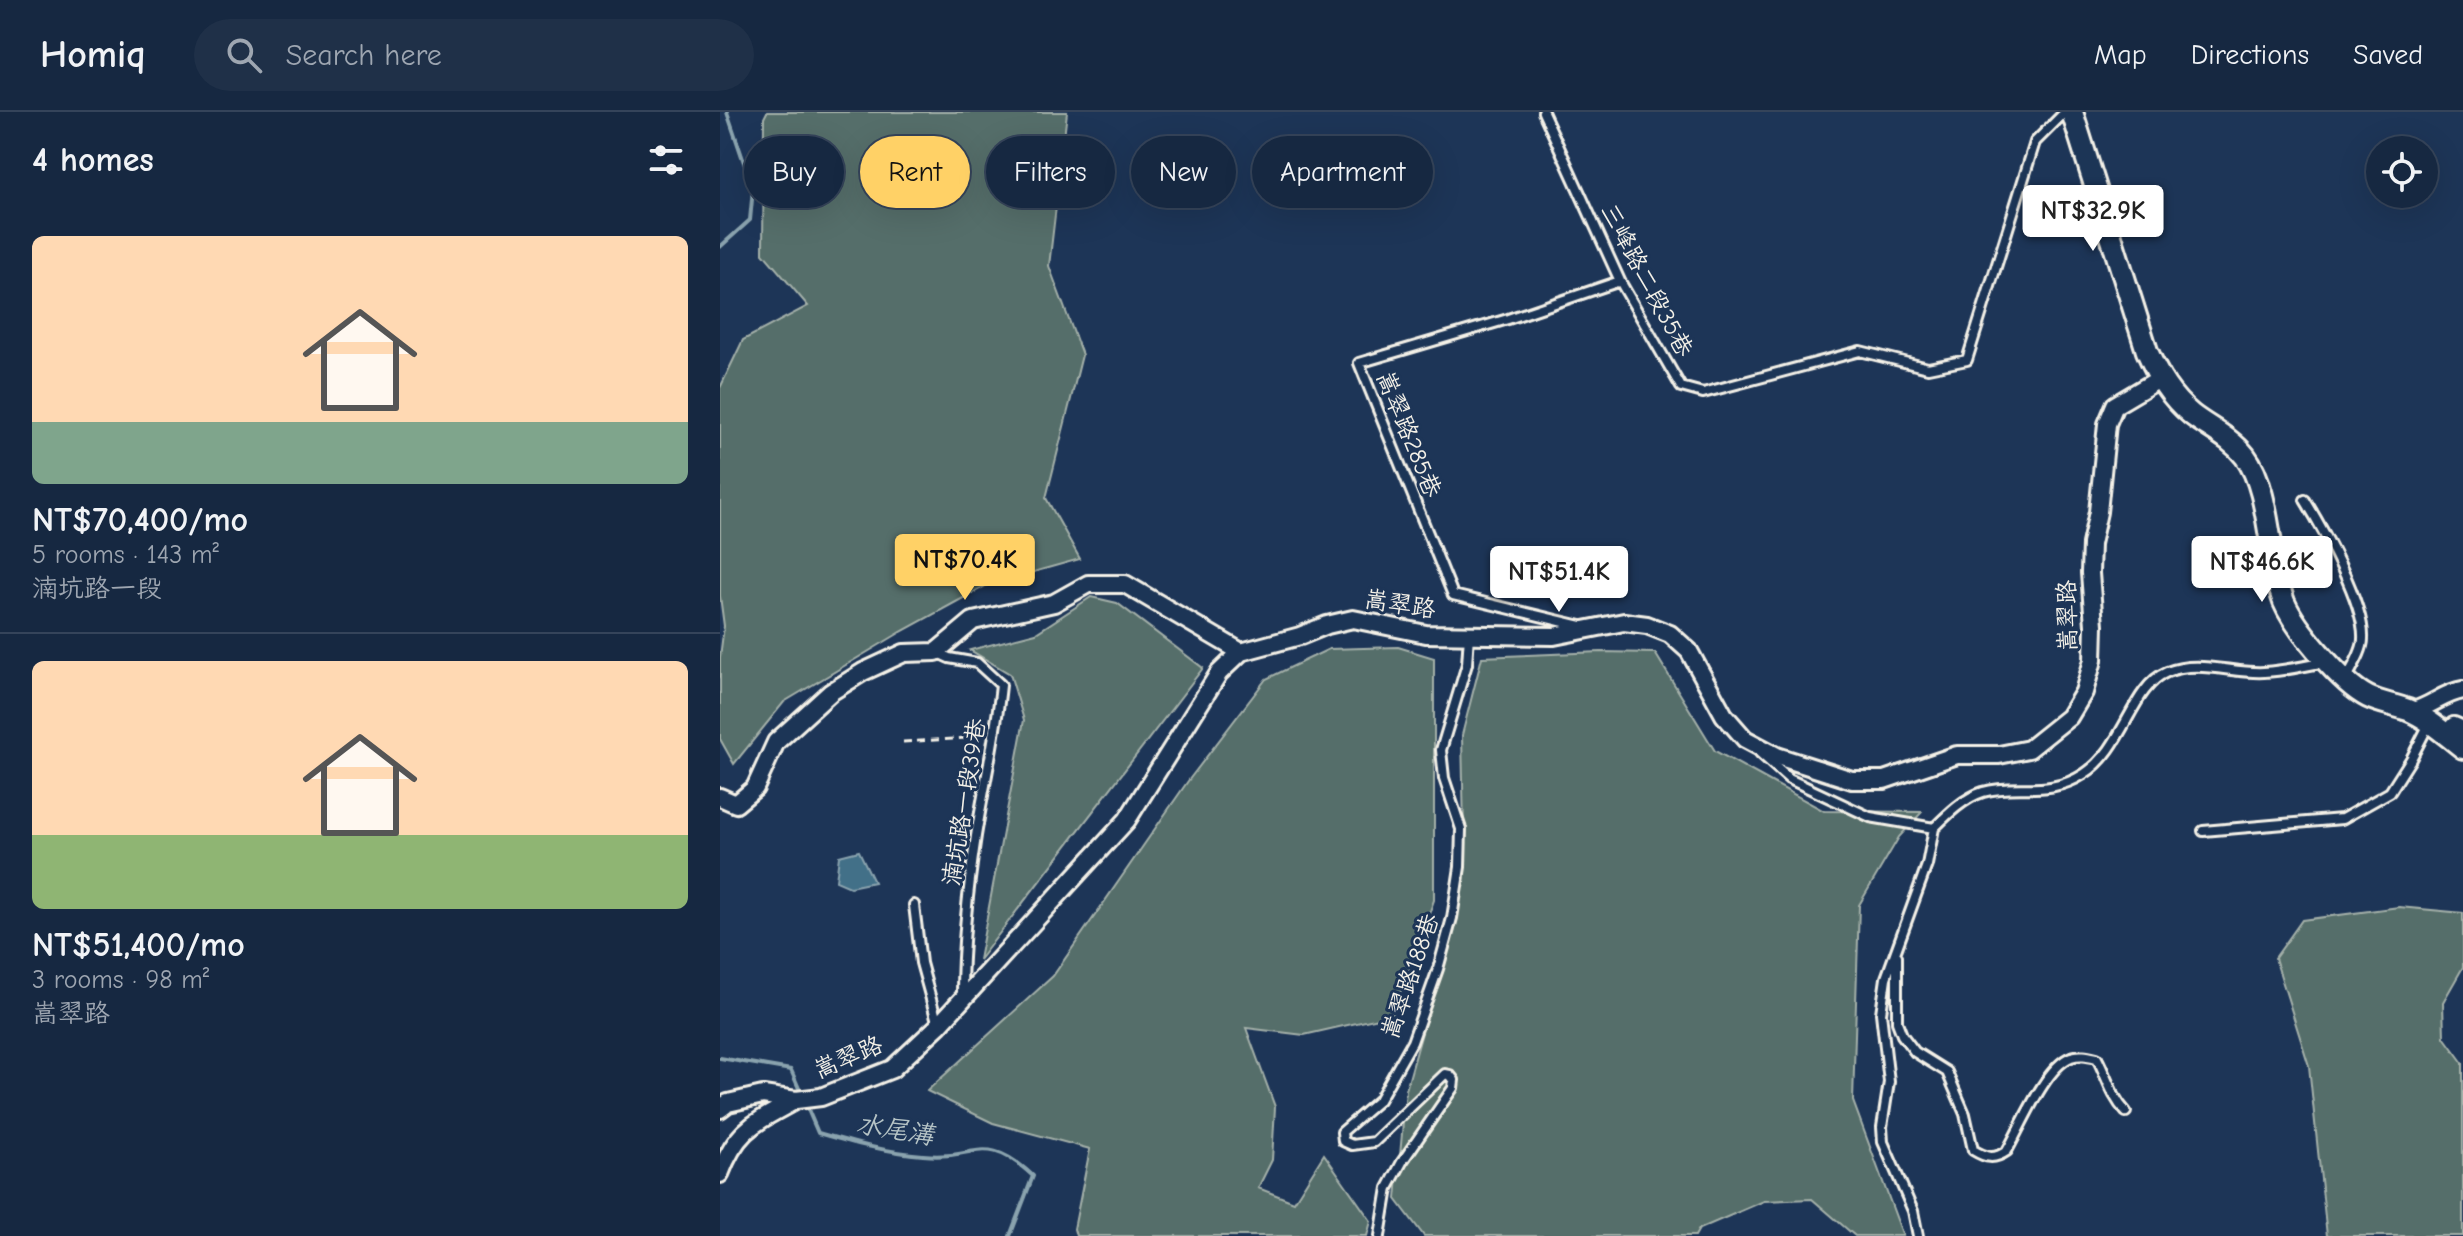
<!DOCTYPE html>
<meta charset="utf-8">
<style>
:root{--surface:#162841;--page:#1f3048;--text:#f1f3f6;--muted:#9ea6b1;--line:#35445a;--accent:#ffd166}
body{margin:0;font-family:"Comic Neue","LXGW WenKai TC",sans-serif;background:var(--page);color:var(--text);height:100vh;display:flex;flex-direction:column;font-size:30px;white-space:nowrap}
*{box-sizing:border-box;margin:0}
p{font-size:26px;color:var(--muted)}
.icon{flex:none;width:44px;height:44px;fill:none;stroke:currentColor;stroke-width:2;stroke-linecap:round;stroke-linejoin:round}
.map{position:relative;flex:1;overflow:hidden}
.side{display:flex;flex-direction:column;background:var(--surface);width:720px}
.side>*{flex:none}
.banner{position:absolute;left:24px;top:24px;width:760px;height:72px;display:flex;gap:16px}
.tools{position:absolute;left:1646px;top:24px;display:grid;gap:16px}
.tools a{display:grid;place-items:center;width:72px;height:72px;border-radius:50%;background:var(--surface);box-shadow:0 8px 32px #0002,0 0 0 2px var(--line);font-size:40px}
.price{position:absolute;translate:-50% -68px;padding:0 18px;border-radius:8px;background:#fff;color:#222;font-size:26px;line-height:52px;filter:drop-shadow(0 2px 4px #0008)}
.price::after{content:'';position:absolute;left:50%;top:48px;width:24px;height:18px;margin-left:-12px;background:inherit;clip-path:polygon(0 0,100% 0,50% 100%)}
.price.active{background:var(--accent);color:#111}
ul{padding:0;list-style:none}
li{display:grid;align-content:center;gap:16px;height:424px;padding:0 32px}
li+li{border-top:2px solid var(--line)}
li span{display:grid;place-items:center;height:248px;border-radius:12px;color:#555}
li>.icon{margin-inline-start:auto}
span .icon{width:144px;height:144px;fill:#fffc;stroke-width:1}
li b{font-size:34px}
h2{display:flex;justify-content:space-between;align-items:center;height:96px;padding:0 32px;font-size:34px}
.pill{padding:0 28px;border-radius:36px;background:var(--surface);box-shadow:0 8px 32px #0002,0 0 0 2px var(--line);font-size:28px;line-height:72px}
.pill.active{background:var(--accent);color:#111}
header{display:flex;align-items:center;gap:48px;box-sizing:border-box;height:112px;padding:0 40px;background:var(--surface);border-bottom:2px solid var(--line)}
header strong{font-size:38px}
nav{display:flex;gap:44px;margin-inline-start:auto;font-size:28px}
.search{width:560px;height:72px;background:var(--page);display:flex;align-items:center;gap:20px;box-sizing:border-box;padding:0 28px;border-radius:44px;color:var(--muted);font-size:30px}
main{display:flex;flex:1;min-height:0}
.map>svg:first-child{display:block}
.green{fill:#556e6a;stroke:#a4b0a9;stroke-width:2}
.water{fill:#436f88;stroke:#8aa3ae;stroke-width:2}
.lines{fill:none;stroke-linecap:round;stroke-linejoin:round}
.stream{stroke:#8aa3ae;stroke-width:4}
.service-casing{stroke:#f4f1e8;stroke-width:14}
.minor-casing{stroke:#f4f1e8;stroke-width:22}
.tertiary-casing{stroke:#f4f1e8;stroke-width:26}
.path{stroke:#f4f1e8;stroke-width:3;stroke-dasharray:8 6;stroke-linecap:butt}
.service{stroke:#1d3557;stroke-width:8}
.minor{stroke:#1d3557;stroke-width:16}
.tertiary{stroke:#1d3557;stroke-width:20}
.labels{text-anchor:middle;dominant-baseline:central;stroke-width:6;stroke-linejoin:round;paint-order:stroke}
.street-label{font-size:24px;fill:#f4f1e8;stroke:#1d3557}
.water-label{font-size:26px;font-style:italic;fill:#b6c4c6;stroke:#1d3557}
</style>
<header>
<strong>Homiq</strong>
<div class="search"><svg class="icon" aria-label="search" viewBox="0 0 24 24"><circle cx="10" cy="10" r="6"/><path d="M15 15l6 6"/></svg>Search here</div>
<nav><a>Map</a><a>Directions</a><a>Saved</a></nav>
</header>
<main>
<section class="side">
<h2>4 homes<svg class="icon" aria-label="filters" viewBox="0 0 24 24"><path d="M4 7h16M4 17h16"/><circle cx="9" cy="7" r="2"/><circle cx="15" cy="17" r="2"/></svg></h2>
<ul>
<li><span style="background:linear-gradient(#ffd9b3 75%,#7fa58c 0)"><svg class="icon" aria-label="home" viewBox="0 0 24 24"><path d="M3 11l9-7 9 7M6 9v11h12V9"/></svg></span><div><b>NT$70,400/mo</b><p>5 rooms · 143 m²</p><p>湳坑路一段</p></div></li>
<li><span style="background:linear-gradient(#ffd9b3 70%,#8fb573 0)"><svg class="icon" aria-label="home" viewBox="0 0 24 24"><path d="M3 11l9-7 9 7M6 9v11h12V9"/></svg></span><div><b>NT$51,400/mo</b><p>3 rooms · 98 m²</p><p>嵩翠路</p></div></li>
</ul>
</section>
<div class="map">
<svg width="1743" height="1124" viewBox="0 0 1743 1124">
<rect width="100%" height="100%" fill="#1d3557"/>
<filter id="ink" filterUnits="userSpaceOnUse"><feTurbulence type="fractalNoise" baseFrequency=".0125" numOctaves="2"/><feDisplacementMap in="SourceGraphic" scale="16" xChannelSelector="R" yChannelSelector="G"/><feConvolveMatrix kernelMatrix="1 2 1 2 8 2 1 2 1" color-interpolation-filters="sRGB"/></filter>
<g filter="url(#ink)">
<!-- green -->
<path class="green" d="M47,0h300l-18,154 33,89 -36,143 34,61 -93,26 -86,47 -117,70 -50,62 -14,-25v-82l4,-31 -4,-30v-208l23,-48 65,-34 -45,-53 1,-135z
M371,485l26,6 86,65 -224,292 45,-240 -14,-46 -40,-24 66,-17z
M678,535l36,11v242l-42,115 -88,20 -58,-7 29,79 -3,53 -14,28 36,14 30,-48 47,67 -4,15h-291l-2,-7 16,-80 -97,-26 -66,-32 126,-115 135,-195 78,-102 63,-30z
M881,540l54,1 60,98 109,60 98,1 -23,25 -40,68 -6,196 50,135h-48l-43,-37 -48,2 -65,28 -4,7h-271l-28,-37 10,-109 59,-211 -3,-144 20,-78z
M1679,795l64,6v54l-20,35 1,35 19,26v173h-136l-18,-170 -34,-108 27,-38z"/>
<!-- water -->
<path class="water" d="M139,739l15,31 -24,5 -14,-6 3,-25z"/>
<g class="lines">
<!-- stream -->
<path class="stream" d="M0,135l30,-27 3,-31 -26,-77
M0,946l71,12 10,23
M86,993l12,28c35,10 68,19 105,22 53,6 61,-25 110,21l-23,60"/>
<defs>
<path id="service" d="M823,0l77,169 61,106 22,6 157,-42 68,17 39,-8 68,-218 30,-30
M1585,388c19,31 60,105 58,139 0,13 -12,30 -17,41
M861,514l-128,-31 -94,-232 149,-44 112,-38
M216,540l13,6 28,5 24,22c-5,51 -17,100 -25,151 -8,53 -14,106 -14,159
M1040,641l29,26 81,38 64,11
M1483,719l139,-12 48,-27 21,-33 18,-35
M194,793l7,58 17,62
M1177,844v66l5,13 13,17 32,20 18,42 8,36c13,8 21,10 34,1 14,-24 38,-84 64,-94 9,-3 17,-1 26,1 10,19 14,38 29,54
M660,1124l8,-48 14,-26 51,-74 1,-8 -4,-5 -5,-1 -71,68 -22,3 -9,-4 -1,-9 37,-32 33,-58 26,-73 14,-51 8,-51 1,-38 -17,-51 -3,-28 26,-86 2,-29
M1198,1124l-5,-25 -30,-69 -1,-15 7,-45 -8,-69 5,-35 41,-113 7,-37c14,-14 30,-30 49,-36 35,-10 64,6 101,-18 41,-26 47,-87 83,-102 31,-13 66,2 97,0 20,-1 41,-6 61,-10"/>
<path id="minor" d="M1692,599c19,-4 31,-18 51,-21
M1727,623l7,-9 9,4
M0,685l16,7 19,-16 21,-46 55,-50 32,-20 41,-19 32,-1 37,-31 81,-18 34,-19h37l116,68
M0,997l8,-6 35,-8 33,5 25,-3 71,-28 46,-43 189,-206 92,-147 22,-21 59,-16 27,-11 26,-6 73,15 128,2 70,-14 23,3 23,9 19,17 35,64 21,24 32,17 75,24h32l73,-25h42l30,-6 40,-32 15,-25 9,-32 1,-35 -4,-52 1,-29 7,-32 9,-88 8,-19 44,-26
M0,1062c17,-46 35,-51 76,-74"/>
<path id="tertiary" d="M1352,0l75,239c11,25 23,46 45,64 17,13 39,23 53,41 26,34 23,105 39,146 11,26 58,82 84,95 12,6 27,8 40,13 20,8 38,25 55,38"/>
</defs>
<!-- service casing -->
<use href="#service" class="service-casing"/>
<!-- minor casing -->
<use href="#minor" class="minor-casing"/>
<!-- tertiary casing -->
<use href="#tertiary" class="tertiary-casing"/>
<!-- path -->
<path class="path" d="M183,630l80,-5"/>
<!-- service -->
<use href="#service" class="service"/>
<!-- minor -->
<use href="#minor" class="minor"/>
<!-- tertiary -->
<use href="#tertiary" class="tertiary"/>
</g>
</g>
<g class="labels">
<!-- street labels -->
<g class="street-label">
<text transform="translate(927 168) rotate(62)">三峰路二段35巷</text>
<text transform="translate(689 322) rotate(68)">嵩翠路285巷</text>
<text transform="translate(680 492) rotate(9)">嵩翠路</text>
<text transform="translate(1347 504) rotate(-91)">嵩翠路</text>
<text transform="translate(244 690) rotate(-81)">湳坑路一段39巷</text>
<text transform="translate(690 864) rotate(-71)">嵩翠路188巷</text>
<text transform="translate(128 945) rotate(-23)">嵩翠路</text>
</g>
<!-- water labels -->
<g class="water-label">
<text transform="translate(175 1018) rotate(9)">水尾溝</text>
</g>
</g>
</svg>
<div class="tools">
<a><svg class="icon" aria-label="locate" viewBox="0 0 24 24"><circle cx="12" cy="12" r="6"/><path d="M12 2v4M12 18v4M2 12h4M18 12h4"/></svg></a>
</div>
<b class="price" style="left:1373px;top:141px">NT$32.9K</b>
<b class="price active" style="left:245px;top:490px">NT$70.4K</b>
<b class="price" style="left:1542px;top:492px">NT$46.6K</b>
<b class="price" style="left:839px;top:502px">NT$51.4K</b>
<div class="banner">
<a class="pill">Buy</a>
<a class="pill active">Rent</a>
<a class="pill">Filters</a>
<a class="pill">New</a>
<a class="pill">Apartment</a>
</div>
</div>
</main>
